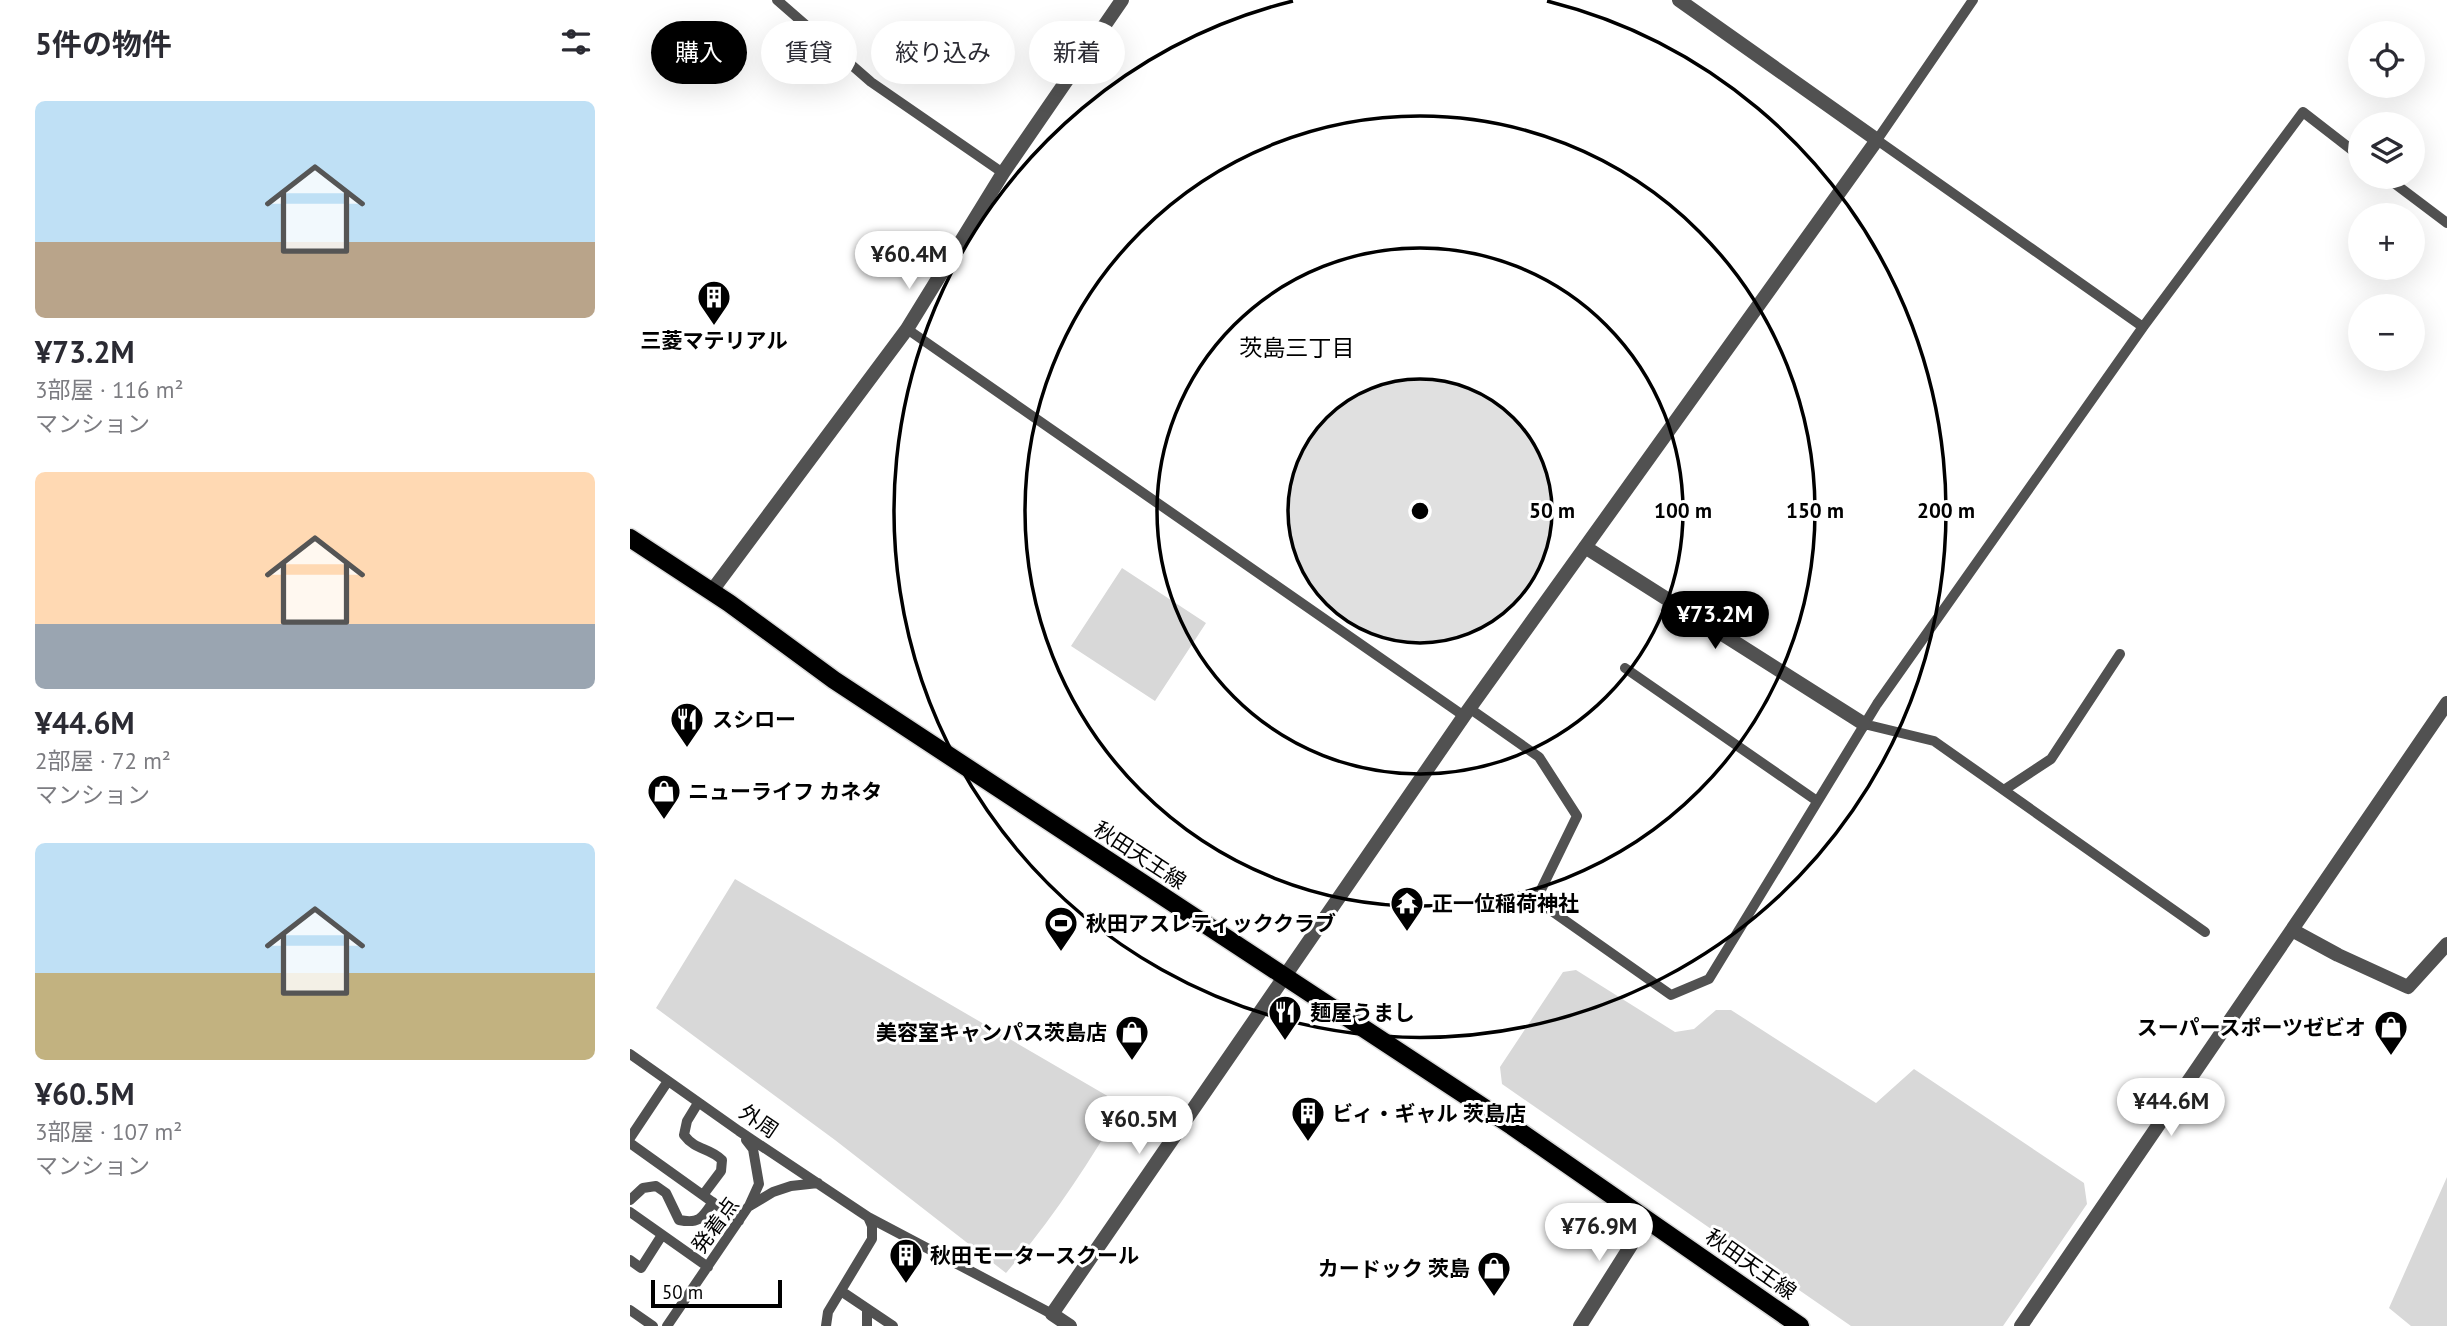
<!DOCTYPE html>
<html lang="ja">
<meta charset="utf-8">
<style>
:root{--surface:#fff;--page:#f7f7f7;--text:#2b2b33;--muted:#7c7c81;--accent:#000}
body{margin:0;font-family:"PT Sans","Noto Sans JP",sans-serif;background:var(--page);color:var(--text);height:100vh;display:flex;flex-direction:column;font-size:26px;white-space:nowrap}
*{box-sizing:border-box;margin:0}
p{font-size:23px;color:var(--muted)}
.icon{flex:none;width:38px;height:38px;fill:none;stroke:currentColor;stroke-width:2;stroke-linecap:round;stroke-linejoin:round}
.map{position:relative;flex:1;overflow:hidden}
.drawer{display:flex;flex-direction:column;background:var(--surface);width:630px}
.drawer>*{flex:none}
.guide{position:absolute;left:21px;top:21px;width:665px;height:63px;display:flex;gap:14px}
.buttons{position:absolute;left:1718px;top:21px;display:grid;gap:14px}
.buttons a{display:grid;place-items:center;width:77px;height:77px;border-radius:50%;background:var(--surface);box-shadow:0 7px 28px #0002;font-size:35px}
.scale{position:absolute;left:21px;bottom:18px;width:131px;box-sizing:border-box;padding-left:7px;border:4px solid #000;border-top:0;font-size:19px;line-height:24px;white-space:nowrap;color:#000;-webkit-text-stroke:5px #fff;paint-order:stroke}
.price{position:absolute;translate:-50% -60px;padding:0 16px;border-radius:24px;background:#fff;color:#222;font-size:23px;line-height:46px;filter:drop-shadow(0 2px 4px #0008)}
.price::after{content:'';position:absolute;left:50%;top:42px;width:21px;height:16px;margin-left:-10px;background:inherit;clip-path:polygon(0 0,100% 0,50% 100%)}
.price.active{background:var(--accent);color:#fff}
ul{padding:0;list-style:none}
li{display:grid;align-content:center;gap:14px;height:371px;padding:0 35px}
li span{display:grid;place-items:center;height:217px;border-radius:10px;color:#555}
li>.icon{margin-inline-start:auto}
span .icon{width:126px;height:126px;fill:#fffc;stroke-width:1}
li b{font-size:30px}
h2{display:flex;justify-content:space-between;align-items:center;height:84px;padding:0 35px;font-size:30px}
.chip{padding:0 24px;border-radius:32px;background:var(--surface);box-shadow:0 7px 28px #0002;font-size:24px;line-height:63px}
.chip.active{background:var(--accent);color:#fff}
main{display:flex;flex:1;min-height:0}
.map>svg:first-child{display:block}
.green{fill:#d8d8d8}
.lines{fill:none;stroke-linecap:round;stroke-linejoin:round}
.primary-casing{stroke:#dbdbdb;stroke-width:21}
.service{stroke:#515151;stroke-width:10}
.minor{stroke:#515151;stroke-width:14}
.primary{stroke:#000;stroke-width:18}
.ring{fill:none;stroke:#000;stroke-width:3.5}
.labels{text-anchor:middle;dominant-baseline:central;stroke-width:6;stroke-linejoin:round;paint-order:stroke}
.poi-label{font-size:21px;font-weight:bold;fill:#000;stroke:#fff;text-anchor:start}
.street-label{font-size:21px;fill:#000;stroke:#fff}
.neighbourhood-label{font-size:23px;fill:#000;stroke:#fff}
.centre{fill:#000;stroke:#fff;stroke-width:3.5}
.ring-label{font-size:21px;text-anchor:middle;font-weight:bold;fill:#000;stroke:#fff;stroke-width:6;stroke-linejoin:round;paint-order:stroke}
</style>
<main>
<section class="drawer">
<h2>5件の物件<svg class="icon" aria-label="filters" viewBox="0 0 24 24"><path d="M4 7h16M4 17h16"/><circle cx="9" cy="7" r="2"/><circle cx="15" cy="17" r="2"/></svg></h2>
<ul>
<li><span style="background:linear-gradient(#bfe0f5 65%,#b9a48a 0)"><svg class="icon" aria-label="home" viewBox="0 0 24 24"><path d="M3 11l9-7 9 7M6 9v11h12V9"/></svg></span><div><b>¥73.2M</b><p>3部屋 · 116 m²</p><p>マンション</p></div></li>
<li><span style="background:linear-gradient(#ffd9b3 70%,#9aa5b1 0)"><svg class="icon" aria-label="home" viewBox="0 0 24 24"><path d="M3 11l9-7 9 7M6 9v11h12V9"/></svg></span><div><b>¥44.6M</b><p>2部屋 · 72 m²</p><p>マンション</p></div></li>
<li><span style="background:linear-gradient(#bfe0f5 60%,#c2b280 0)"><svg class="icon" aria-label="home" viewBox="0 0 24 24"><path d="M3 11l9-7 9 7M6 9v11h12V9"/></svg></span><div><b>¥60.5M</b><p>3部屋 · 107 m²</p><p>マンション</p></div></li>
</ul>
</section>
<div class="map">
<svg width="1817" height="1326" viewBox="0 0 1817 1326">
<rect width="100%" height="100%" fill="#fff"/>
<!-- green -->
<path class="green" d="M492,568l84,55 -51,78 -84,-55z
M105,879l388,226c-36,61 -71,115 -117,168l-171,-133 -179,-132z
M946,970l99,62 19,-3 22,-19h15l145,93 38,-34 170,114 3,21 -84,122h-152l-349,-242 -2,-17 63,-95z
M1817,1177v149h-36l-22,-18z"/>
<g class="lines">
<defs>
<path id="primary" d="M0,538l99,65 105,77 678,446 288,200"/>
</defs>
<!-- primary casing -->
<use href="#primary" class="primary-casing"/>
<!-- service -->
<path class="service" d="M147,0l94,82 132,91
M1756,177l61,46
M1513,327l160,-215 58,45
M277,329l557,387
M995,668l192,133
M839,708l70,49 38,59 -41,84 135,95 38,-16 168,-275 266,-377 -266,-187 96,-140
M1234,724l70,17 271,191
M1374,790l47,-31 69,-105
M0,1054l109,77 129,86 184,97
M68,1103l-11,18 -3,14c12,16 25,12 38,25l-1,11 -18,24
M0,1138l38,-57
M116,1140l7,9 6,35 -10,22
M0,1143l109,78
M0,1200l13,-12 13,-2 10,7 13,27c21,4 23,-2 34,-18
M0,1212l78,55
M0,1260l11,8 21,-33
M211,1291l52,35
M0,1310l23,16
M37,1326l81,-119 25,-15 18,-6 27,-3
M196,1326l2,-14 44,-73v-13l-4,-9
M237,1326v-17"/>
<!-- minor -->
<path class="minor" d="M955,547l279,177
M81,592l196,-263 96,-156 119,-173
M1662,930l46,25 70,32 39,-43
M440,1326l-18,-12 412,-598 413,-576 -198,-140
M950,1326l67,-106
M1391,1326l426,-623"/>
<!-- primary -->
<use href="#primary" class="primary"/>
</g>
<!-- distance rings -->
<circle cx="790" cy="511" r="132" fill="#000" fill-opacity=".12"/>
<g class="ring">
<circle cx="790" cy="511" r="132"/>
<circle cx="790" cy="511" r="263"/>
<circle cx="790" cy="511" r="395"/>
<path d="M917 1A526 526 0 1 1 663 1"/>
</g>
<!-- icons -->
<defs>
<symbol id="building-pin" viewBox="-11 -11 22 30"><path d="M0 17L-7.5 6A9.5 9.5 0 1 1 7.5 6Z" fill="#000" stroke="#fff"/><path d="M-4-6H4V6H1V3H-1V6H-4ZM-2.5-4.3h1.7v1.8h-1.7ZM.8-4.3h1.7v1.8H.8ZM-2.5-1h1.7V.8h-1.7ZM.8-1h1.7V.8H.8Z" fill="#fff"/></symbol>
<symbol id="restaurant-pin" viewBox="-11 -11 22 30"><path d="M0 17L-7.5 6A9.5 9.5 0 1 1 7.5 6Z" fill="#000" stroke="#fff"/><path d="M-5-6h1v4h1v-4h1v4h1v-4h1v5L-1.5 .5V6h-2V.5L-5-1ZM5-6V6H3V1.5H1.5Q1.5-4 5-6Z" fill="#fff"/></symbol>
<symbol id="shop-pin" viewBox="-11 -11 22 30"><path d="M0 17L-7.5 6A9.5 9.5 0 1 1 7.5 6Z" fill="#000" stroke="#fff"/><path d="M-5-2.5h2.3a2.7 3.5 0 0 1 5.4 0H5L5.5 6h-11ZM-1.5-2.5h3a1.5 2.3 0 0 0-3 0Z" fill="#fff"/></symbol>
<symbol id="temple-pin" viewBox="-11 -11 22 30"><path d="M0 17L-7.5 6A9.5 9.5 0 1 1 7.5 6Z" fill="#000" stroke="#fff"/><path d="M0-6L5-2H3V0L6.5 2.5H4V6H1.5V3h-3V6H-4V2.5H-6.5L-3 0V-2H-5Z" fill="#fff"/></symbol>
<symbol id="stadium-pin" viewBox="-11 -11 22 30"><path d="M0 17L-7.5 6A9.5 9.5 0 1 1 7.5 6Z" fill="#000" stroke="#fff"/><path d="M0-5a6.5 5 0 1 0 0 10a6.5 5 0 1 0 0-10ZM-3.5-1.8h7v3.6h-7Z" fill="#fff"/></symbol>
</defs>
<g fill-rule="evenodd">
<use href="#building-pin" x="65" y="278" width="38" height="52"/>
<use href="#restaurant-pin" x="38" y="700" width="38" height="52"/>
<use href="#shop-pin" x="15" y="772" width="38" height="52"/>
<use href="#temple-pin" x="758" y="884" width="38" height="52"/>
<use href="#stadium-pin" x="412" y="904" width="38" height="52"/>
<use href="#restaurant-pin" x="636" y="993" width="38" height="52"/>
<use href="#shop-pin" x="1742" y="1008" width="38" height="52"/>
<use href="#shop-pin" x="483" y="1013" width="38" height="52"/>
<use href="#building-pin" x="659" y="1094" width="38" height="52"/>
<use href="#building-pin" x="257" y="1236" width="38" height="52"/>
<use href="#shop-pin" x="845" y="1249" width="38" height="52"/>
</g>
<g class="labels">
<!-- poi labels -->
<g class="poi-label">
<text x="84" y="340" text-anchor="middle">三菱マテリアル</text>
<text x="82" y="719">スシロー</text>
<text x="58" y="791">ニューライフ カネタ</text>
<text x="802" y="903">正一位稲荷神社</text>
<text x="456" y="923">秋田アスレティッククラブ</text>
<text x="680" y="1012">麺屋うまし</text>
<text x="1736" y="1027" text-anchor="end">スーパースポーツゼビオ</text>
<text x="477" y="1032" text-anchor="end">美容室キャンパス茨島店</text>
<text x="702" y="1113">ビィ・ギャル 茨島店</text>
<text x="300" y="1255">秋田モータースクール</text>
<text x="840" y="1268" text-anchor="end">カードック 茨島</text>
</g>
<!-- street labels -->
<g class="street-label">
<text transform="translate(510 855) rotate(33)">秋田天王線</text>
<text transform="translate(129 1121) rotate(34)">外周</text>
<text transform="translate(85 1225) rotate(-54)">発着点</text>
<text transform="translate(1121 1264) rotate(35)">秋田天王線</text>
</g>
<!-- neighbourhood labels -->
<g class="neighbourhood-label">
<text x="667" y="347">茨島三丁目</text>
</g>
</g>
<circle cx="790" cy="511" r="10" class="centre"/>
<g class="ring-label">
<text x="922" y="518">50 m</text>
<text x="1053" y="518">100 m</text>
<text x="1185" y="518">150 m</text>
<text x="1316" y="518">200 m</text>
</g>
</svg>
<div class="buttons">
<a><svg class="icon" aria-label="locate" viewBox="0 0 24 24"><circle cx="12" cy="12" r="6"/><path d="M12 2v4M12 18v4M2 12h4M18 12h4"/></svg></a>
<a><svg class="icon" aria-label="layers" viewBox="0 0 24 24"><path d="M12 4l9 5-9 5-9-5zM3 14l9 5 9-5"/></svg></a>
<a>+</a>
<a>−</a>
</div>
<div class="scale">50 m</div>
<b class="price" style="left:279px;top:291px">¥60.4M</b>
<b class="price active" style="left:1085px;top:651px">¥73.2M</b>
<b class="price" style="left:1541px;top:1138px">¥44.6M</b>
<b class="price" style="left:509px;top:1156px">¥60.5M</b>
<b class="price" style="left:969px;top:1263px">¥76.9M</b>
<div class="guide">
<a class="chip active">購入</a>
<a class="chip">賃貸</a>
<a class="chip">絞り込み</a>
<a class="chip">新着</a>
</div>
</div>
</main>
